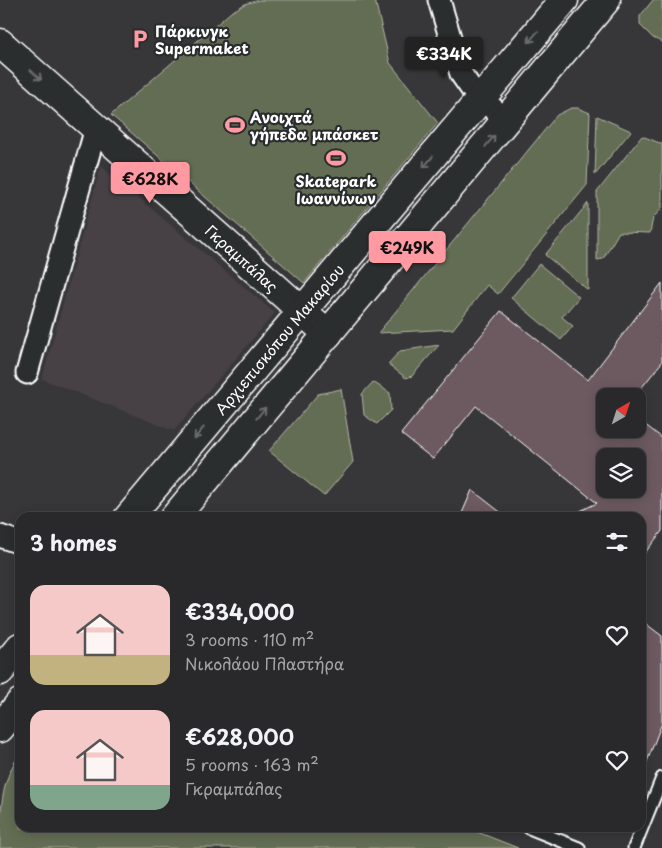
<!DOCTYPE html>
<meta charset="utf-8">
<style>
:root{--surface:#29282a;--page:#313032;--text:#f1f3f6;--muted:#a5a6a8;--line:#454447;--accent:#ff9aa2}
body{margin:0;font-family:"Playpen Sans",sans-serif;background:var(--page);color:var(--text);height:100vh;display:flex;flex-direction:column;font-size:19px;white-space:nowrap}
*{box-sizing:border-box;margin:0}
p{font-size:16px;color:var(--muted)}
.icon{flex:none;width:28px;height:28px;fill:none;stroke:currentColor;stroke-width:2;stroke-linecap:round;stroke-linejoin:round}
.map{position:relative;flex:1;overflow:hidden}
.side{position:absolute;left:15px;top:512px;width:631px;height:320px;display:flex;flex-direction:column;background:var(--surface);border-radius:15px;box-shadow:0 2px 12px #0003,0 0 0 1px var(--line)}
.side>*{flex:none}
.needle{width:32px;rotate:39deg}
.fabs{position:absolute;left:596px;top:388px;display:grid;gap:10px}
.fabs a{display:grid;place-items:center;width:50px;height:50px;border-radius:10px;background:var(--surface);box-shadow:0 2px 12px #0003,0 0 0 1px var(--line);font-size:25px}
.price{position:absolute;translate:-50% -42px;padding:0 11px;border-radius:5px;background:var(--accent);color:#111;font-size:16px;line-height:32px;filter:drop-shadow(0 1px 2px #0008)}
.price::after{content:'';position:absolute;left:50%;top:30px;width:15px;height:11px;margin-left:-8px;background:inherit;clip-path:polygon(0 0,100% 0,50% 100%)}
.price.active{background:#222;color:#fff}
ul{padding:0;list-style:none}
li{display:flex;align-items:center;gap:15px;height:125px;padding:0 15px}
li span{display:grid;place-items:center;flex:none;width:140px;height:100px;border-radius:15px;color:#555}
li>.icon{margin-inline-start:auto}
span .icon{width:60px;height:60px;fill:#fffc;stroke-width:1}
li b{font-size:21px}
h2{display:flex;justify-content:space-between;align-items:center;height:60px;padding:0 15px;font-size:21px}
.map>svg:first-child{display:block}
.built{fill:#474144}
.green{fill:#646d53;stroke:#b2b6a9}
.building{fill:#6c5a60;stroke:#fff;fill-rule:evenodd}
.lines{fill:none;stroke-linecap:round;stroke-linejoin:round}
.service-casing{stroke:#fff;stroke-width:15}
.minor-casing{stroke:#fff;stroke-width:25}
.tertiary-casing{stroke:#fff;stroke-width:31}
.secondary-casing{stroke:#fff;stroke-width:31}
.service{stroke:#2a2d2e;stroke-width:11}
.minor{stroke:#2a2d2e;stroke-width:21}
.tertiary{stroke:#2a2d2e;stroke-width:28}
.secondary{stroke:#2a2d2e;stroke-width:28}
.oneway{stroke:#6a6c6d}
.labels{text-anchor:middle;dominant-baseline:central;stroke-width:4.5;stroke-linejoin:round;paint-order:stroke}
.poi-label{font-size:15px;font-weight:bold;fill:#fff;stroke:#2a2d2e;text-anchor:start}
.street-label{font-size:15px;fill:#fff;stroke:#2a2d2e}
</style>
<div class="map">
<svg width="662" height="848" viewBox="0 0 662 848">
<rect width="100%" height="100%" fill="#373638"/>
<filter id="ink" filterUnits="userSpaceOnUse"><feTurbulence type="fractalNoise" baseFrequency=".02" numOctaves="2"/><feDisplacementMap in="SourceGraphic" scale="10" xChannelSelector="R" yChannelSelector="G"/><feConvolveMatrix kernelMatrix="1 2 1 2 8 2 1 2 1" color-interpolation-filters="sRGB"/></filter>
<g filter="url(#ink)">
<!-- built -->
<path class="built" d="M101,166l174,147 -101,118 -132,-52z"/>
<!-- green -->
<path class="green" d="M259,0h116l15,63 48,60 -134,160 -193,-168 120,-103 14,-8z
M653,0h9v42l-9,-4 -13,-13v-9z
M571,108h7l12,5 -3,72 -89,109 -11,-9 -34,44 -75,4 179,-218z
M597,116l34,15 -36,44z
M642,136l20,8v64l-9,10 -3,15 -31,-1 -16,27 -6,1v-68z
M588,203v87l-43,-35z
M539,264l40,33 -17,20 11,9 -12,14 -50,-42z
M439,345l-27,31 -6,2 -18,-14 12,-13z
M373,382l17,11 1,17 -14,14 -13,-9 -2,-21z
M341,389l12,73 -29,34 -55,-45 49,-57z
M20,754v74h447l51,20h-518c0,-33 0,-67 20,-94z"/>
<!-- building -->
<path class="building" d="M662,283v79l-27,34h-30v33h33v-10l24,19v93l-21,27v-40h-76l32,-15 -121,-97 -43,53 -32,-25 100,-123 87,69zM605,456h33v33h-33z
M472,490l36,28h-48z
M641,620l21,16v87l-19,49h-2z"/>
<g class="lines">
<defs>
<path id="service" d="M529,828l50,20
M634,848l28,-70"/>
<path id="minor" d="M439,0l22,74 14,20 32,26
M27,373l69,-245
M0,536l20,7"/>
<path id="tertiary" d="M0,43l328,291"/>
<path id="secondary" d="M128,518l436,-518
M174,518l432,-518
M0,671l20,-24
M0,728l20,-25"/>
</defs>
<!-- service casing -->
<use href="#service" class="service-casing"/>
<!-- minor casing -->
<use href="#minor" class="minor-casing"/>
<!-- tertiary casing -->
<use href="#tertiary" class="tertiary-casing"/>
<!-- secondary casing -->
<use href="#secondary" class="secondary-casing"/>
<!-- service -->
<use href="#service" class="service"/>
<!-- minor -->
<use href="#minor" class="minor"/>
<!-- tertiary -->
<use href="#tertiary" class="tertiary"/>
<!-- secondary -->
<use href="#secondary" class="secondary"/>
</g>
<!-- one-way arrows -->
<defs><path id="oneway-shaft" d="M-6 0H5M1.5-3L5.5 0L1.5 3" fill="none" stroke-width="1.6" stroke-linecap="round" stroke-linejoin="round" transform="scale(1.25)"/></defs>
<g class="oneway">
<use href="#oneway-shaft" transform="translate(533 37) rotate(130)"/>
<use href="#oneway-shaft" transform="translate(36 75) rotate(42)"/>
<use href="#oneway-shaft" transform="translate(490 141) rotate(-50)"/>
<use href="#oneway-shaft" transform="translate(428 162) rotate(130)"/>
<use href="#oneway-shaft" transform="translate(261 413) rotate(-50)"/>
<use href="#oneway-shaft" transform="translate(199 433) rotate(130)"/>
</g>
</g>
<!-- icons -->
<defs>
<symbol id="parking-bare" viewBox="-9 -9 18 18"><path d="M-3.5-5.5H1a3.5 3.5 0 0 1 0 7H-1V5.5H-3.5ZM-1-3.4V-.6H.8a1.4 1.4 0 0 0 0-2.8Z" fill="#ff9aa2" stroke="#2a2d2e" stroke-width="2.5" paint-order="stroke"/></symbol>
<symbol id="stadium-bare" viewBox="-9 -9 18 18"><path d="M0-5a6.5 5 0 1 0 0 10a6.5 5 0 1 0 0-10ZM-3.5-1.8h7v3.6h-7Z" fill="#ff9aa2" stroke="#2a2d2e" stroke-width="2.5" paint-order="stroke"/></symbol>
</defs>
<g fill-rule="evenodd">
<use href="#parking-bare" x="126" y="25" width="28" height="28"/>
<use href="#stadium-bare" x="221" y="111" width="28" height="28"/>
<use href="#stadium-bare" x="322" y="144" width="28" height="28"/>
</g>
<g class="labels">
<!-- poi labels -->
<g class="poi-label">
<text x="155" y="30">Πάρκινγκ<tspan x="155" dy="17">Supermaket</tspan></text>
<text x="250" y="116">Ανοιχτά<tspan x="250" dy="17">γήπεδα μπάσκετ</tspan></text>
<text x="336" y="180" text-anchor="middle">Skatepark<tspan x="336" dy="17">Ιωαννίνων</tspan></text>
</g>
<!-- street labels -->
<g class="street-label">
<text transform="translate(242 258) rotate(42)">Γκραμπάλας</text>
<text transform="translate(279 339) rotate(-50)">Αρχιεπισκόπου Μακαρίου</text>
</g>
</g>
</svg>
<div class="fabs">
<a><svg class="needle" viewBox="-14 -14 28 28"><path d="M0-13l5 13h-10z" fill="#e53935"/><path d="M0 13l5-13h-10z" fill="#a5a6a8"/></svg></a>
<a><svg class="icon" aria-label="layers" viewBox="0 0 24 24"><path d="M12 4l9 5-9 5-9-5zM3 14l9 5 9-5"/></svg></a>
</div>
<b class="price active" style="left:444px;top:79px">€334K</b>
<b class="price" style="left:150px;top:204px">€628K</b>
<b class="price" style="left:407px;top:273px">€249K</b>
<section class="side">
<h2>3 homes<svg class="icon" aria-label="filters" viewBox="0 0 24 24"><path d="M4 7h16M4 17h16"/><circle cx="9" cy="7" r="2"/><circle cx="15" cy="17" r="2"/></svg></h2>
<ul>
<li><span style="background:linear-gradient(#f6c9c9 70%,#c2b280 0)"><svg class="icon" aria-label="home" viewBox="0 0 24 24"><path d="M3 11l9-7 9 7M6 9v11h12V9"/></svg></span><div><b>€334,000</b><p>3 rooms · 110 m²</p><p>Νικολάου Πλαστήρα</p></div><svg class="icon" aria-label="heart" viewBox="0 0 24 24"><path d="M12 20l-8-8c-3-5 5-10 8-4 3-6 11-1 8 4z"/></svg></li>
<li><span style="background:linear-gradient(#f6c9c9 75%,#7fa58c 0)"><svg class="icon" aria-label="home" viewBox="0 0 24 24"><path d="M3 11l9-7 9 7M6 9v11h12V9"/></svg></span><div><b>€628,000</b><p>5 rooms · 163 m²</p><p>Γκραμπάλας</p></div><svg class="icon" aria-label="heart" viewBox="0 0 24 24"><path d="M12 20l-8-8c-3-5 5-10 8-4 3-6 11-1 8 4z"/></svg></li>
</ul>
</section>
</div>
